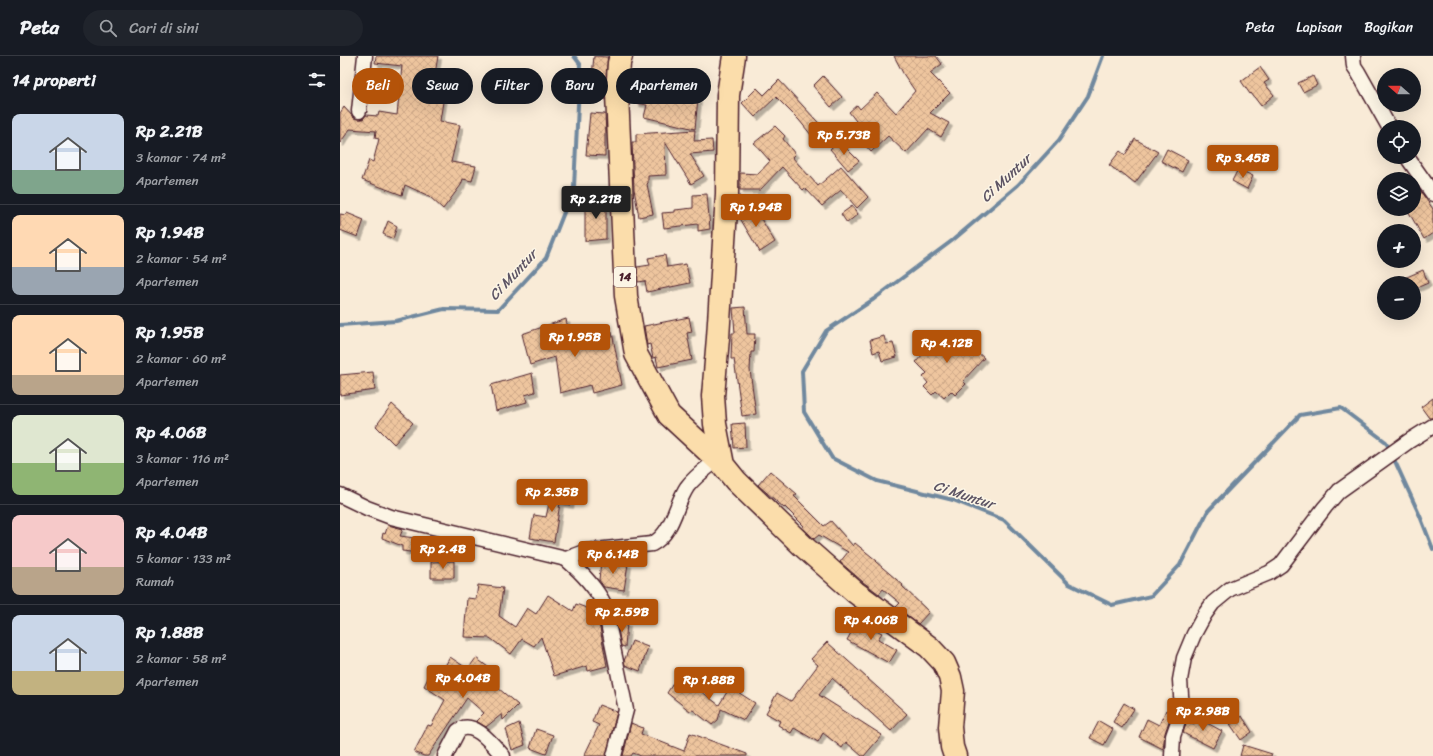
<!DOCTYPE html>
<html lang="id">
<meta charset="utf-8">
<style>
:root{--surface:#171b24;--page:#20242c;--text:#f1f3f6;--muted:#9ea1a6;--line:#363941;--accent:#b45309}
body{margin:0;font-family:Sriracha,sans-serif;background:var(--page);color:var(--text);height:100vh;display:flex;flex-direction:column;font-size:15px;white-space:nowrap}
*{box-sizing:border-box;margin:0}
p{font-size:13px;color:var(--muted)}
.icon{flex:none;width:22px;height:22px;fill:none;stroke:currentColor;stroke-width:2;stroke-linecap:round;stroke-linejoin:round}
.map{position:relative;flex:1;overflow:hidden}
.sheet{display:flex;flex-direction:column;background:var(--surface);width:340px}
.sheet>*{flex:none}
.guide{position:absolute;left:12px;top:12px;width:380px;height:36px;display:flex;gap:8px}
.needle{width:26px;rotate:291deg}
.fabs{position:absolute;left:1037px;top:12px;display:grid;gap:8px}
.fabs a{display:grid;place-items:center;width:44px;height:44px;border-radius:50%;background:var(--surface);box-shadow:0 4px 16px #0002;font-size:20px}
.price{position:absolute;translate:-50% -34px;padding:0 9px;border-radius:4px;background:var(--accent);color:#fff;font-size:13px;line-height:26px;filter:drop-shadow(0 1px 2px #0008)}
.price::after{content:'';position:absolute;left:50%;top:24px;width:12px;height:9px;margin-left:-6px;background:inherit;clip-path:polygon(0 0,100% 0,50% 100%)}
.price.on{background:#222;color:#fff}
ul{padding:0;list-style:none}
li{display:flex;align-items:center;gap:12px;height:100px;padding:0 12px}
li+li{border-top:1px solid var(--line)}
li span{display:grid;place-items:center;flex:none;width:112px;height:80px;border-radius:8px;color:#555}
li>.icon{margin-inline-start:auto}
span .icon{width:48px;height:48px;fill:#fffc;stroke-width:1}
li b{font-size:17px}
h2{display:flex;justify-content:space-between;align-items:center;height:48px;padding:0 12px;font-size:17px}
.chip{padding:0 14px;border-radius:18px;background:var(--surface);box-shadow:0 4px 16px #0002;font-size:14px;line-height:36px}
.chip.on{background:var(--accent);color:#fff}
header{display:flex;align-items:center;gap:24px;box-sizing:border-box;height:56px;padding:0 20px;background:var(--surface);border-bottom:1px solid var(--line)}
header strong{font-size:19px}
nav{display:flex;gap:22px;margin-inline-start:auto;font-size:14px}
.search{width:280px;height:36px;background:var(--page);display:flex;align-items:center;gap:10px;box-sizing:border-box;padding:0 14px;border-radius:22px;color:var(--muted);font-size:15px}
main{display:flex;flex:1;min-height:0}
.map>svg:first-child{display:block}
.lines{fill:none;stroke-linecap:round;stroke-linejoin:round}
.stream{stroke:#70889e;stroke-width:4}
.building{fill:url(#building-cross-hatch);stroke:#4a1f2b;filter:url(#shadow)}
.minor-casing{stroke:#4a1f2b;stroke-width:17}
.trunk-casing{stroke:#4a1f2b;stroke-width:25}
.minor{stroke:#fcf5e5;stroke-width:14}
.trunk{stroke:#fbddab;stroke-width:22}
.labels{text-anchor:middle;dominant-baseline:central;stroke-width:3;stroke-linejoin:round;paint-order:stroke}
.shield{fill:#fcf5e5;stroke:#7f5f63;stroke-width:1}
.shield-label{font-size:12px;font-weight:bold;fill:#4a1f2b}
.water-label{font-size:14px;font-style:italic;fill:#5d5464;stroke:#fcf5e5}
</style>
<header>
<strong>Peta</strong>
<div class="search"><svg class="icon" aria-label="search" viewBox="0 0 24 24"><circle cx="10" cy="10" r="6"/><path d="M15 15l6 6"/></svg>Cari di sini</div>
<nav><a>Peta</a><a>Lapisan</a><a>Bagikan</a></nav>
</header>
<main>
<section class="sheet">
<h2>14 properti<svg class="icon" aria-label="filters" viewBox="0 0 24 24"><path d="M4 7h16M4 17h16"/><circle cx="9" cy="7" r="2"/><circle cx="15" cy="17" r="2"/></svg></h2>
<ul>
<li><span style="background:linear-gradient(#c9d6e8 70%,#7fa58c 0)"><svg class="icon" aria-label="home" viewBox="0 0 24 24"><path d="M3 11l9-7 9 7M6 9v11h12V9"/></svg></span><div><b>Rp 2.21B</b><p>3 kamar · 74 m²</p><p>Apartemen</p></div></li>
<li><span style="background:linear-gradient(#ffd9b3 65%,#9aa5b1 0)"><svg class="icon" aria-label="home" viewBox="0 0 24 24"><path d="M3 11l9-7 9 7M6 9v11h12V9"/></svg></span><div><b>Rp 1.94B</b><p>2 kamar · 54 m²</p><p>Apartemen</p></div></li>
<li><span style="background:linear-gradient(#ffd9b3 75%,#b9a48a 0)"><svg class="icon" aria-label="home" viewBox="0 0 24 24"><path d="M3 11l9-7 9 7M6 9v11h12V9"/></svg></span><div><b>Rp 1.95B</b><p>2 kamar · 60 m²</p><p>Apartemen</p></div></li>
<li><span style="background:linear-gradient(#dfe7d0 60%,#8fb573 0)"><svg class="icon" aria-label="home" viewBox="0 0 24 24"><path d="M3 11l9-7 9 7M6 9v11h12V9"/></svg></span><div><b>Rp 4.06B</b><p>3 kamar · 116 m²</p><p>Apartemen</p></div></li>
<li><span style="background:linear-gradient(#f6c9c9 65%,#b9a48a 0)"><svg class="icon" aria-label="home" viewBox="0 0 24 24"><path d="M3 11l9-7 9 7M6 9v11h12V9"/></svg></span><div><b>Rp 4.04B</b><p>5 kamar · 133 m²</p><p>Rumah</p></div></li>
<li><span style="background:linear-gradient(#c9d6e8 70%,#c2b280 0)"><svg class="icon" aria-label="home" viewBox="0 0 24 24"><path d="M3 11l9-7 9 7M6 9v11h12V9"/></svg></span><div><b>Rp 1.88B</b><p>2 kamar · 58 m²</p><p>Apartemen</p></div></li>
</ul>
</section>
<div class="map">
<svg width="1093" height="700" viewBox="0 0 1093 700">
<defs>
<pattern id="building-cross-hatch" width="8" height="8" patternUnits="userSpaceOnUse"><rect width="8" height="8" fill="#eec59e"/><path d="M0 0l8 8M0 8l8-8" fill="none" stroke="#cea988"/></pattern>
<filter id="shadow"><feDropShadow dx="3.5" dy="3.5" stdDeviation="0" flood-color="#0004"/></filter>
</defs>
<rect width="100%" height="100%" fill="#f9ebd7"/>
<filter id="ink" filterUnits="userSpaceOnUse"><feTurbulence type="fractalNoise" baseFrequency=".025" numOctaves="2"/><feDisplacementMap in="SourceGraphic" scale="8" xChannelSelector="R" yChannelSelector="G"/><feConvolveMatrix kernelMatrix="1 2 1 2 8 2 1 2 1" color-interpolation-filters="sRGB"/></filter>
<g filter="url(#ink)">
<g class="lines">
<!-- stream -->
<path class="stream" d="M763,0l-15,40 -29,44 -41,45 -65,55 -79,59 -48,32 -24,40 2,41 28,46 45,23 76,19 51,20 65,64 43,21 39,-9 29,-31 28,-54 92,-96 41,-7 45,34 4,9
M0,269l56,-4 48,-12 54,1 48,-52 28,-71 6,-123 -6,-8
M1053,401l27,59 13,33"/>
</g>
<!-- building -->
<path class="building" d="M36,0h62l-3,18 12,2 -7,45 20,4 -9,37 25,4 -4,15 -9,-2 -2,6 -18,24 -14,-13 -24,-11 -3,10 -40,-15 7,-20 4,2 6,-23 -4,-1 1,-7 -26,-2 -10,14v-30l4,-6 10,11 4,1h5l3,-4 12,1 1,-4 18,3 5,-49 -27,-3z
M254,0l14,1 -2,20 -14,-1z
M554,0h42l6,8 -12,9 20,20 -20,20 19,10 -8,14 -13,-8 -22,24 -18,-17 -17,16 -18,-21 6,-6 -10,-13 8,-7 3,4 17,-16 19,20 19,-22 -11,-16z
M920,11l9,13 -5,3 10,12 -13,11 -10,-13 -1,1 -9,-13z
M483,20l19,21 -11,10 -18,-21z
M973,20l4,9 -14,7 -5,-9z
M439,24l48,52 -11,9 -17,-21 -23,-23 -21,20 -13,-14 15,-15 7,7z
M298,34l37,8v-1l23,1 -3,31 -51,-12 3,-12 -11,-2z
M250,57l15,1 1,20 -1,-1v23l-19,-1z
M435,70l10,10 -2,3 12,15 -3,3 26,29 23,-20 27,31 -11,11 -16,-18 -19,16 -17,-18 -2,2 -21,-23 -22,23h-20v-17l18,1 12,-13 -16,-18z
M355,74l-1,11 18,-1 1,12 -23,2 14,22 -13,8 -26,-42 1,33 -18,1v7l-1,1 6,30 -14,3 -5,-28 -2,-47h4v-8z
M795,83l23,13 -23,31 -14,-11 -1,1 -11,-8 11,-14 5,4z
M499,85l20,20 -11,9 -18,-21z
M827,93l21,11 -6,12 -21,-11z
M898,113l15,7 -6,13 -15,-8z
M1074,126l19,27v24l-9,6 -17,-30h7z
M367,138l3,35 -12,2v-7l-34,4 -2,-15 13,-1v-2l18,-2v-13z
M266,143v40l-21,2v-40z
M412,148l23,38 -15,10 -22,-37v-2z
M512,150l6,8 -11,9 -6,-9z
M7,157l17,7 -6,17 -18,-7v-16l6,1z
M48,165l9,5 -4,13 -10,-5z
M325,199l2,12 19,-3 4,19 -43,9 -2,-11 -7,1 -1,-15 13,-2 -2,-7z
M1083,214l5,13 -14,6v-6h-21z
M405,251l2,27h8l-1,18h-3l-1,18 6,44 -14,2 -8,-57h-3l1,-26h3l-2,-25z
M349,261l3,15 -5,1 5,27 -34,7 -2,-10 -3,1 -3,-14 -3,1 -3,-19z
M226,263l5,25 41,-12 10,53 -30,8 -2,-8 -30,8 -5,-36 -25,8 -8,-31z
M591,277l11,11 9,-10 11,5 22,19 -21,23 3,3 -11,11 -4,-4 -7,7 -8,-7 -4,4 -8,-8 4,-4 -5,-6 4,-4 -11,-11 6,-7 -5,-5z
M544,280l2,8 7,-1 4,14 -15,4 -3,-10 -6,2 -3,-13z
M33,316l2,18 -35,5v-20z
M192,317l3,19 -10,3 2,7 -31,9 -5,-26z
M1093,342v20h-4l-8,-11z
M52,348l21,19 -19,21 -18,-18z
M405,367l1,24 -12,1 -2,-24z
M430,415l27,23 -3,2 30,30 7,-5 22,25 2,-3 22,18 -1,1 27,23 -1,1 27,26 -11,12 -22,-17 4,-4 -17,-14 -4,5 -16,-12 -23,-20 8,-10 -29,-17 -5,4 -12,-12 2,-1 -19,-19 -1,1 -26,-23z
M214,425l20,3 -4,21 -10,-2 -6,39 -24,-4 4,-23 12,2z
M48,469l15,4 -3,7 30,4 -2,14 -26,-3v-5l-20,-8 1,-5 2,1z
M114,505v17h-23v-16z
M261,505l27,3 -4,26 -20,-3 -5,-7z
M138,529l25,3 -4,28 16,11 12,-19 9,6 12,-19 25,16 3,-7 21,8 10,54 -19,5 -1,-5 -33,10 -13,-39 -7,9 -12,-7 -11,15 -21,-16 -26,-1 3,-39 9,1z
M519,562l13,6 -2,3 12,6 -4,6 19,11 -8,13 -42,-23z
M277,567h10l-2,24 -4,-1z
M292,585l16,6 -8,24 -15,-6 -1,-4z
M487,586l80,72 -16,17 -59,-53 -13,17 63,40 -18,21h-2l-16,-14 -4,6 -19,-15 -5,9 -24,-14 -3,5 -13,-8 2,-4 -14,-8 11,-20 14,8 27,-36 -7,-6z
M110,601l18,12 8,-11 12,9 -4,5 9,6 -2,4 27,23 -15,15 -1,-6 -16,13 -10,-6 8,-8 -17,-15 -39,58h-4l-10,-4 14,-27 3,1 14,-26 -21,-14 8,-16 8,5z
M339,618l40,31 11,-18 25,16 -11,17 -23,-11 -3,11 -6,5 -19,-15 -3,1 -23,-18z
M784,647l10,6 -12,19 -9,-6z
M259,649l18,7 -11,44h-22l15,-31 -7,-3z
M826,654l6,3 -7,20 -2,16 -24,-12 8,-18 12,6z
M902,660l10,16 -11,8 -11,-16z
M858,662l24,13 -9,17 -30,-15 4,-12 7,3z
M759,665l14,8 -9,16 -14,-7z
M179,667l6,22 -13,5 -6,-21z
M291,667l12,5 -2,6 43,17 6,-18 57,21v2h-106l-8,-3 -2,3h-8z
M196,673l17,6 -7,19 -16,-6z
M903,689l29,9 -1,2h-31z"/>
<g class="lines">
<defs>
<path id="minor" d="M1013,0l1,10 4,6 31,55
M19,55l6,-55
M1067,101l26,37
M0,439l27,13 24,9 175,42
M105,700l13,-25c15,-13 36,15 45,25
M274,700l12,-46 -22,-106c-9,-18 -23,-32 -38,-45l21,-8 65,-7c21,-11 23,-39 35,-57 8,-11 20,-19 30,-27
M832,700l1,-20 9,-26 -2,-30 4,-22 10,-24 11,-20 8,-11 17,-14 39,-16 12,-8 44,-58 14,-16 70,-50 24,-15"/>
<path id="trunk" d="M281,0l-2,7 -2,31 9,202 10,58 33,61 54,50 13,16 67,65 52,46 74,55 15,16 6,14 3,14 -3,36 2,20 3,9
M383,409l-8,-41 -2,-28 5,-58 9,-144 1,-99 6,-39"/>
</defs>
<!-- minor casing -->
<use href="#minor" class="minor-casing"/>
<!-- trunk casing -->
<use href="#trunk" class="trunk-casing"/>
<!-- minor -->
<use href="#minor" class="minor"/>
<!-- trunk -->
<use href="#trunk" class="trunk"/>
</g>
</g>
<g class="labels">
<!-- shield labels -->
<rect class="shield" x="274" y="211" width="22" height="20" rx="3"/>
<g class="shield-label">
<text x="285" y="221">14</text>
</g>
<!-- water labels -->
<g class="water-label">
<text transform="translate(666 122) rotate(-43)">Ci Muntur</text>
<text transform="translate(173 219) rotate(-47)">Ci Muntur</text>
<text transform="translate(624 439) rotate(18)">Ci Muntur</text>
</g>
</g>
</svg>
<div class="fabs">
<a><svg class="needle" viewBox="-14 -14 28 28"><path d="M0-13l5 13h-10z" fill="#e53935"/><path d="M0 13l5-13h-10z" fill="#9ea1a6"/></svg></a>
<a><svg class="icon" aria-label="locate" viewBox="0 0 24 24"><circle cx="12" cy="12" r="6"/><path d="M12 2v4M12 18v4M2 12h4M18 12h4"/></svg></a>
<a><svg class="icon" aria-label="layers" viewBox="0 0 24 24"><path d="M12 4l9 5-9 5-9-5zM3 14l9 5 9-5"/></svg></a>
<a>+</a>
<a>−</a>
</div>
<b class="price" style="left:504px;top:100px">Rp 5.73B</b>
<b class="price" style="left:903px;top:123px">Rp 3.45B</b>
<b class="price on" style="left:256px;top:164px">Rp 2.21B</b>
<b class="price" style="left:416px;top:172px">Rp 1.94B</b>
<b class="price" style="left:235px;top:302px">Rp 1.95B</b>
<b class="price" style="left:607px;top:308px">Rp 4.12B</b>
<b class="price" style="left:212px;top:457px">Rp 2.35B</b>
<b class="price" style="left:103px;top:514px">Rp 2.4B</b>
<b class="price" style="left:273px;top:519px">Rp 6.14B</b>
<b class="price" style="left:282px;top:577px">Rp 2.59B</b>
<b class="price" style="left:531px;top:585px">Rp 4.06B</b>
<b class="price" style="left:123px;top:643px">Rp 4.04B</b>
<b class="price" style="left:369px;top:645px">Rp 1.88B</b>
<b class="price" style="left:863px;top:676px">Rp 2.98B</b>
<div class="guide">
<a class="chip on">Beli</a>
<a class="chip">Sewa</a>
<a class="chip">Filter</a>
<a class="chip">Baru</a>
<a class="chip">Apartemen</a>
</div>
</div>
</main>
